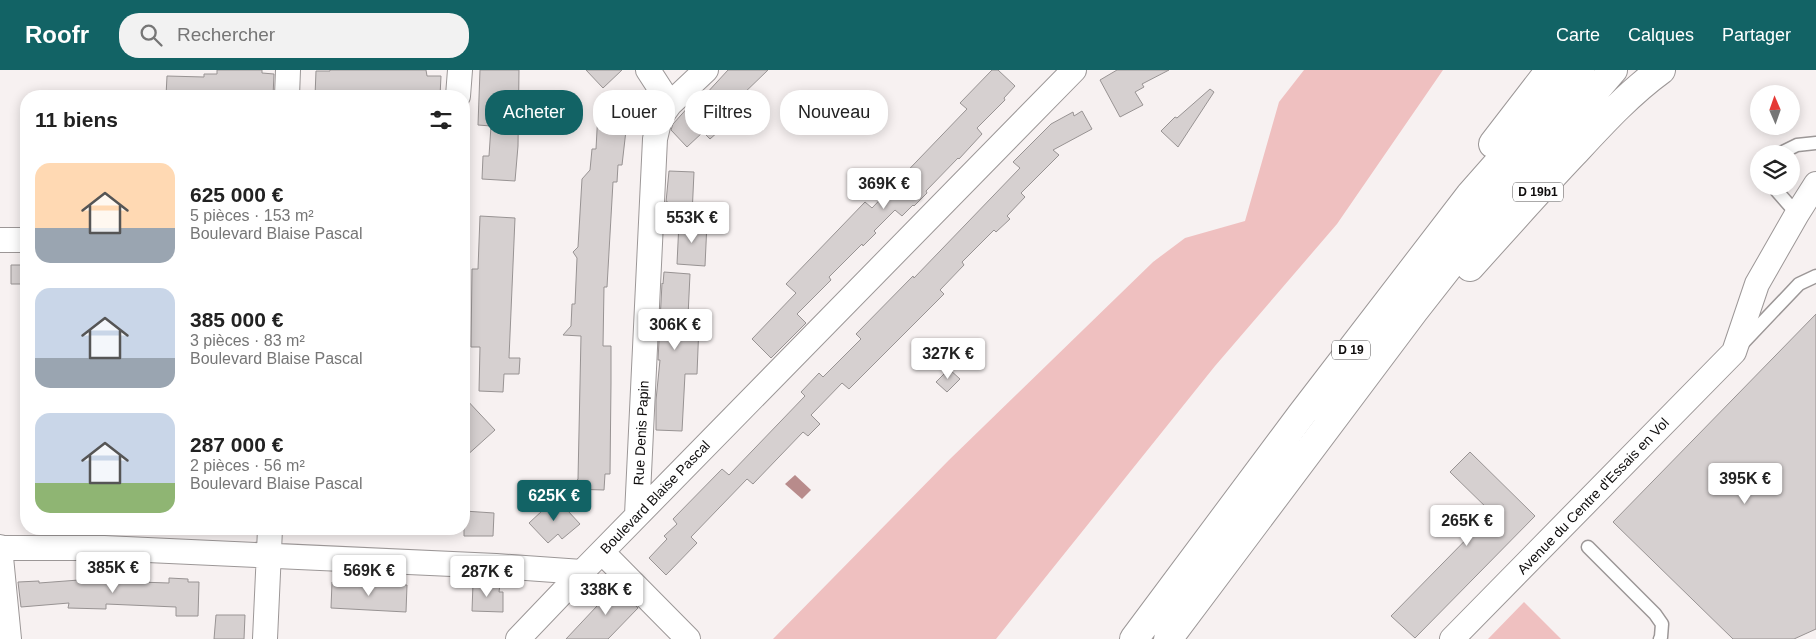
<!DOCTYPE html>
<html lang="fr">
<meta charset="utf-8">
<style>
:root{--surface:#fff;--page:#f2f2f2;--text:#222;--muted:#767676;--accent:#126365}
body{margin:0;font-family:Helvetica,sans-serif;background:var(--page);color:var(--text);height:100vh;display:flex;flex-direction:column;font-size:19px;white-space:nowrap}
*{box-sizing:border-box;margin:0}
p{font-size:16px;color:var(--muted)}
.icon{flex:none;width:28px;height:28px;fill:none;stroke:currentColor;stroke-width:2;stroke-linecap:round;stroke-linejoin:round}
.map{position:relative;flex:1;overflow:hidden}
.drawer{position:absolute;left:20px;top:20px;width:450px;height:445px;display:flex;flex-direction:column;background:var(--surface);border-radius:20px;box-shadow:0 2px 12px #0003}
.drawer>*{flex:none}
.guide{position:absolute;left:485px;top:20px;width:475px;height:45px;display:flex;gap:10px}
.needle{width:32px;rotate:358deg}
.fabs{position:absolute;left:1750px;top:15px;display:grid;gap:10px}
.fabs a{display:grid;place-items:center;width:50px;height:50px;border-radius:50%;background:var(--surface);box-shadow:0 2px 12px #0003;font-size:25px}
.price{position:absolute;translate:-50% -42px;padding:0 11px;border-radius:5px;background:#fff;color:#222;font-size:16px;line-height:32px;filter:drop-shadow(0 1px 2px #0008)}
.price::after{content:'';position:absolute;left:50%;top:30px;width:15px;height:11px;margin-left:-8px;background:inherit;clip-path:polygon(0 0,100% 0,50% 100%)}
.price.selected{background:var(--accent);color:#fff}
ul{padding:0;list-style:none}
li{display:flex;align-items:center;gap:15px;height:125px;padding:0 15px}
li span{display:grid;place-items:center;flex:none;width:140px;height:100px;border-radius:15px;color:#555}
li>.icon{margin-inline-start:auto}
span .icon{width:60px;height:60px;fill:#fffc;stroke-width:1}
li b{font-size:21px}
h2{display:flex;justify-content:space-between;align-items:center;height:60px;padding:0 15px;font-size:21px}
.tag{padding:0 18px;border-radius:20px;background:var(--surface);box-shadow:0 2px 12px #0003;font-size:18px;line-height:45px}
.tag.selected{background:var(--accent);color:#fff}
header{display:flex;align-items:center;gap:30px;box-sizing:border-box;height:70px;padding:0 25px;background:var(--accent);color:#fff}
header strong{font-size:24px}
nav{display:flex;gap:28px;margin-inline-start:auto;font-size:18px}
.search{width:350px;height:45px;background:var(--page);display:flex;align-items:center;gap:12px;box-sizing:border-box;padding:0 18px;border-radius:20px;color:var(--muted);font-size:19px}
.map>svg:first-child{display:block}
.green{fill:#efc0c0}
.water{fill:#b88b8b}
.building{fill:#d6d0d0;stroke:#989393}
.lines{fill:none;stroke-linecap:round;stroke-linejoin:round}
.lane-casing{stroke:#9c9797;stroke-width:15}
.street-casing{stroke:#9c9797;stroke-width:26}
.primary-casing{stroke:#9c9797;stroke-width:30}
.lane{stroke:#fff;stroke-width:12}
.street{stroke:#fff;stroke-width:24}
.primary{stroke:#fff;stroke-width:28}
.labels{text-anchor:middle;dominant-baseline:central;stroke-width:5;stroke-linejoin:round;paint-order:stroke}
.shield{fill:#fff;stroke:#565555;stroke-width:1}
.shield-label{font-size:12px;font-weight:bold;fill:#0e0c0c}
.street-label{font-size:14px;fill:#0e0c0c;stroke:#fff}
</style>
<header>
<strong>Roofr</strong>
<div class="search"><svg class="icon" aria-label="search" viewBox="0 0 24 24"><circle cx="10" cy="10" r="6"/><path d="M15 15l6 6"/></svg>Rechercher</div>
<nav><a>Carte</a><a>Calques</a><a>Partager</a></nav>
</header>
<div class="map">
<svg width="1816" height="569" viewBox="0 0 1816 569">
<rect width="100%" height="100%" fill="#f7f1f1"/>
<!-- green -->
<path class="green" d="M1304,0h139l-106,154 -122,142 -219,273h-223l176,-179 204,-198 32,-24 60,-17 34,-119z
M1524,532l37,37h-73z"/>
<!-- water -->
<path class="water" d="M795,405l16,15 -9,9 -17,-15z"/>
<!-- building -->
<path class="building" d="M217,0h45v3l12,1 -1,22h-107l1,-20 37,1v-3h13z
M330,0h96l1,6h14l-1,20h-125l1,-25h14z
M480,0h39l-1,76 -3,35 -33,-2 1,-23h6l2,-30 -13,-1z
M586,0h36l-19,18z
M728,0h40l-29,28 7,9 -36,32 -7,-7 -16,15 -16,-17 2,-6 17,-19 2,1 13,-11z
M992,0h6l17,16 -11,12 1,2 -28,28 5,6 -23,25 -1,-1 -32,33 1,2 -13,13 -1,-1 -11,11 -7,-6 -21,21 2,2 -13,13 -1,-2 -33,33 2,3 -34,34 9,9 -35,35 -19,-19 44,-46 -10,-9 79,-82 7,6 45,-47 50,-52 -7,-6z
M1117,0h52l-27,14 2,3 -9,5 8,13 -23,12 -20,-37z
M1210,19l4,3 -36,55 -17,-16 14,-14 2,1z
M1082,41l10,18 -39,21 6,5 -38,38 4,4 -18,19 3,3 -14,13 -2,-2 -32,32 2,3 -24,25 4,4 -95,95 -7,-6 -31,32 9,9 -12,12 -5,-4 -50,52 -6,-5 -56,58 6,6 -31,32 -17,-17 18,-19 -3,-3 13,-12 -4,-5 49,-50 7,6 76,-79 -4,-4 18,-19 4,4 38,-38 -5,-5 57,-58 1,2 106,-110 -7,-6 38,-38 22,-12 1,4z
M598,42l30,1 -6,52h-4l-1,17h-4l-6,105h-3l-1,59h8v37l-1,91h-5l-1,16 -33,-1 7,-10 3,-143 -18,-1 8,-9 1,-22h3l2,-46 -4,-6 5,-5 4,-68 8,-9 2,-21h4z
M669,101l25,1 -2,43 -25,-1 1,-12h-2z
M480,146l35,2 -6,140h11l-1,16h-15l-1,18 -24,-1 1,-44h-9l1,-78h6z
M679,152l28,1 -2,43 -28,-2z
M11,195h15v19h-15z
M664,202l26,2 -2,42h8v8h3l-2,50h-12l-3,57 -26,-1v-30l4,-40h-2l4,-77 1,1z
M1816,244v315l-22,10h-61l-120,-117z
M949,299l11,10 -13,13 -11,-10z
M464,327l31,33 -31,28z
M1470,382l65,64 -120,122 -24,-22 101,-103 -42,-41z
M556,428l24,26 -18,15 -4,-5 -10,9 -19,-20z
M464,441l30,2 -1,23h-29z
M169,508l19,1v3h11l-1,34h-22v-9l-70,-3v5l-38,-1 1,-5 -48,4 -3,-25 21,-1v2l40,-3 90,3z
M332,512l75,3 -1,27 -75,-4z
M473,513l27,1 -1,8h4v20l-31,-1z
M613,514l25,24 -30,31h-42l31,-33 -3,-3z
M216,545h29l-1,24h-30z"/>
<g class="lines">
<defs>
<path id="lane" d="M1779,84l18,-9 19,-2
M1774,116l2,4 21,24
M1741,275l58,-61 17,-8
M1588,477l67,67 7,10 -1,13 -1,2"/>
<path id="street" d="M648,0l22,34
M287,26l1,-26
M458,26l2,-26
M0,170h26
M637,445l18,-376 5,-21 10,-14 36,-34
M0,477l9,92
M0,478h104l392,18 86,6 492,-502
M602,482l86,87
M265,569l5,-110
M518,569l64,-67
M1452,569l282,-287 23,-68 40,-70 19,-30"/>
<path id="primary" d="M1493,74l57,-74
M1470,197c34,-38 68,-76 103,-113 27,-29 55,-60 88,-84
M1134,569l167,-224 169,-220 110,-125
M1168,569l246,-328 84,-107 115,-134"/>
</defs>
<!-- lane casing -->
<use href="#lane" class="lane-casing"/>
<!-- street casing -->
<use href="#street" class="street-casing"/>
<!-- primary casing -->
<use href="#primary" class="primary-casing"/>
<!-- lane -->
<use href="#lane" class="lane"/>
<!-- street -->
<use href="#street" class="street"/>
<!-- primary -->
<use href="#primary" class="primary"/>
</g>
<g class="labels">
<!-- shield labels -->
<g class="shield">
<rect x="1513" y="112.5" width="50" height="19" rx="4"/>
<rect x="1332" y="270.5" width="38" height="19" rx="4"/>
</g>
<g class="shield-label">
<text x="1538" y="122">D 19b1</text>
<text x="1351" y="280">D 19</text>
</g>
<!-- street labels -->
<g class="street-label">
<text transform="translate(641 363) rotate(-87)">Rue Denis Papin</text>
<text transform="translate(1593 426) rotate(-46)">Avenue du Centre d'Essais en Vol</text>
<text transform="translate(655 427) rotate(-46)">Boulevard Blaise Pascal</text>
</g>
</g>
</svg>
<div class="fabs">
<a><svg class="needle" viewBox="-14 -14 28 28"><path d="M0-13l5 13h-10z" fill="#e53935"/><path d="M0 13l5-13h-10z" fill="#767676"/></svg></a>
<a><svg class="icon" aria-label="layers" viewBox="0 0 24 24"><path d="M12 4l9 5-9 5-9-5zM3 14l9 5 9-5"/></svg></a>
</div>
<b class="price" style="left:884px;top:140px">369K €</b>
<b class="price" style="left:692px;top:174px">553K €</b>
<b class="price" style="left:675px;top:281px">306K €</b>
<b class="price" style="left:948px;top:310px">327K €</b>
<b class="price" style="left:1745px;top:435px">395K €</b>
<b class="price selected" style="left:554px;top:452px">625K €</b>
<b class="price" style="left:1467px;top:477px">265K €</b>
<b class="price" style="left:113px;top:524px">385K €</b>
<b class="price" style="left:369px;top:527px">569K €</b>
<b class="price" style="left:487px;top:528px">287K €</b>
<b class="price" style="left:606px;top:546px">338K €</b>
<div class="guide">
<a class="tag selected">Acheter</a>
<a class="tag">Louer</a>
<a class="tag">Filtres</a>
<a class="tag">Nouveau</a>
</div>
<section class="drawer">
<h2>11 biens<svg class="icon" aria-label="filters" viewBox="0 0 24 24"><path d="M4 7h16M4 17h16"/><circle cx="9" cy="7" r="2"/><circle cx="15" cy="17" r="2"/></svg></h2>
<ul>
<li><span style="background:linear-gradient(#ffd9b3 65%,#9aa5b1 0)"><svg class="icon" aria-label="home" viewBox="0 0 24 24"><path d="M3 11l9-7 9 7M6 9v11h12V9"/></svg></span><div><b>625 000 €</b><p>5 pièces · 153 m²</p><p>Boulevard Blaise Pascal</p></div></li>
<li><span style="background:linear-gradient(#c9d6e8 70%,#9aa5b1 0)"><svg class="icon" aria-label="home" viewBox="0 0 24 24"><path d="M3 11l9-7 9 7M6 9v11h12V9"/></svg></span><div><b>385 000 €</b><p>3 pièces · 83 m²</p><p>Boulevard Blaise Pascal</p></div></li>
<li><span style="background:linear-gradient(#c9d6e8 70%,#8fb573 0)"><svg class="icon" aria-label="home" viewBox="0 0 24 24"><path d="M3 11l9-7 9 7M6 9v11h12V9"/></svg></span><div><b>287 000 €</b><p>2 pièces · 56 m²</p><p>Boulevard Blaise Pascal</p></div></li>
</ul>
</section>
</div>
